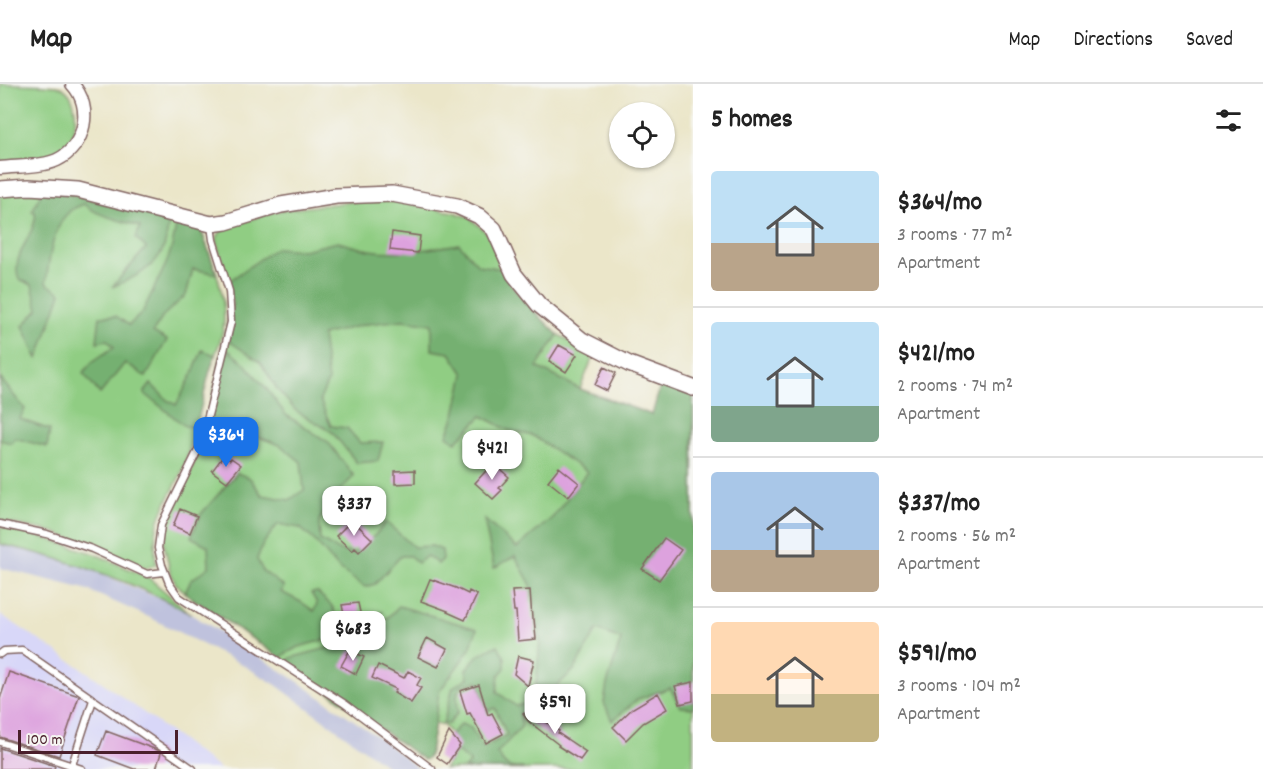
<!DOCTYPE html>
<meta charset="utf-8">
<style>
:root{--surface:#fff;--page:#f2f2f2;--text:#222;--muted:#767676;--line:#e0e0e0;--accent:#1a73e8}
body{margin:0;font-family:Dekko,sans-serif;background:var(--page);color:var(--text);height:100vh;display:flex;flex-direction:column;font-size:22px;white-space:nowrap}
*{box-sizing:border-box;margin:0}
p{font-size:20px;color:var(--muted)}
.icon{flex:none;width:33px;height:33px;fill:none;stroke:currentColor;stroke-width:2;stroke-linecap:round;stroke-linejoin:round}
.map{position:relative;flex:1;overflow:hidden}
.drawer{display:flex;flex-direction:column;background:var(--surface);width:570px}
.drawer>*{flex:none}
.controls{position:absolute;left:609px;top:18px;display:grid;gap:12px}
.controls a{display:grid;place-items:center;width:66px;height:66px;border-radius:50%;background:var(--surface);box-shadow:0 2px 4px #0004;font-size:30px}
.scale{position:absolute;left:18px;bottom:15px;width:160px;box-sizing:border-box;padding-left:6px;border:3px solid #4a1f2b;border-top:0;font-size:16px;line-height:21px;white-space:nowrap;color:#4a1f2b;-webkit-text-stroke:4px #f6f6f2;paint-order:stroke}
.price{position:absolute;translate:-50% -51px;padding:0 14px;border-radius:12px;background:#fff;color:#222;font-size:20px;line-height:39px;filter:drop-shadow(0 2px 3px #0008)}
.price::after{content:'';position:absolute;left:50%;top:36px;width:18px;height:14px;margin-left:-9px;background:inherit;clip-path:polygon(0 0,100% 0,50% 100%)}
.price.on{background:var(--accent);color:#fff}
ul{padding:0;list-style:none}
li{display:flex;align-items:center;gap:18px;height:150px;padding:0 18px}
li+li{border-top:2px solid var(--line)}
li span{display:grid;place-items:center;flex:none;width:168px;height:120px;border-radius:6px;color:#555}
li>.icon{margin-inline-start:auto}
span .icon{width:72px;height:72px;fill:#fffc;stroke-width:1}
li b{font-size:26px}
h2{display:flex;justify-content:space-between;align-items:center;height:72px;padding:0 18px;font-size:26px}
header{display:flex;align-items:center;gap:36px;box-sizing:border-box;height:84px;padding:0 30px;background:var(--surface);border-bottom:2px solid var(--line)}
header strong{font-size:28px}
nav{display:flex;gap:33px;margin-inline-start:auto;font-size:21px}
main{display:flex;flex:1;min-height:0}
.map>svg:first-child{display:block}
.built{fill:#d8d7f8}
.industrial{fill:#bfc2dd}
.green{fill:#90cd83;stroke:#6d7657;stroke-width:1.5}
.forest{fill:#74b071;stroke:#5f684e;stroke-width:1.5}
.building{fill:#dda2de}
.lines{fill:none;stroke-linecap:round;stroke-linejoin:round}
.service-casing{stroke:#826562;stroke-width:9}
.minor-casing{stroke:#826562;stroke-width:15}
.tertiary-casing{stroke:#826562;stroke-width:18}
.service{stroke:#fff;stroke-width:6}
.minor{stroke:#fff;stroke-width:12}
.tertiary{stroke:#fff;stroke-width:15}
</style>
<header>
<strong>Map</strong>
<nav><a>Map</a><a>Directions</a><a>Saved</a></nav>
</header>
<main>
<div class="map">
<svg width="693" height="685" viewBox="0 0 693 685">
<rect width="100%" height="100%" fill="#f6f6f2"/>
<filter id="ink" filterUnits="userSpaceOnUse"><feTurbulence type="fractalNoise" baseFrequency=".0167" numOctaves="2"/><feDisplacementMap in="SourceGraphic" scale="12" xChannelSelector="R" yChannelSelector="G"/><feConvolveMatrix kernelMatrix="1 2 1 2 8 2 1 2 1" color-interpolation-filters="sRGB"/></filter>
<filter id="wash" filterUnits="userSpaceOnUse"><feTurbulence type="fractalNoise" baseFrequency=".008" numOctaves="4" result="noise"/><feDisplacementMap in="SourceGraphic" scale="24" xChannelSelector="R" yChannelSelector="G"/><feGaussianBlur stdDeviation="1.35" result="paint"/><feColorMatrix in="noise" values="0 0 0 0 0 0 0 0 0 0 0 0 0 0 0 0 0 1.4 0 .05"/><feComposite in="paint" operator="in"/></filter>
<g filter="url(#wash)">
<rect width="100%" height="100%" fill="#ebe6c9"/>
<!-- built -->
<path class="built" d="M0,530l102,68 118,87h-220z"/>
<!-- industrial -->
<path class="industrial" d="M0,460l78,20 99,42 42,25 75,48 91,63 34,27h-28l-115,-84 -33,-20 -92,-47 -66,-29 -85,-21z"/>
<!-- green -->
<path class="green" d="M0,0c16,0 47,0 61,3 8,4 13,13 14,23 5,50 -39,49 -75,55z
M0,108h82l119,38c10,28 24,58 23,89 0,19 -11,38 -16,57 -8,31 -14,63 -25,93 -8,20 -22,38 -26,59 -3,12 -2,24 -1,37l-11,3 -91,-36 -54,-11z
M381,114l72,14 16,5 20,18 19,46 9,13 41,41 37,17 -15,37 72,26 41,-22v376h-249l16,-24 -17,-20 -8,-2 -4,24 -3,11 -4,2 -150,-107 -80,-53 -18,-16 -6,-13 -6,-27 2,-16 36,-83 30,-142 -3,-22 -12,-36v-8l4,-6 6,-4 49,-16z
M0,443l15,2 78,24 56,25 42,36c-59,-34 -125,-55 -191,-70z"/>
<!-- forest -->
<path class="forest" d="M43,105l126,29c-1,10 -2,19 -5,29 -8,21 -32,32 -52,40l34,-39 -10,-10 4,-11c-16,-6 -44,-11 -56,-23 -4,2 -9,3 -13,6 -19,16 -22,51 -25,73l15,10 -23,66 -15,-33 15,-17 -6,-24 -13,-6c-10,-24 20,-48 16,-67l-3,-1z
M177,136l19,5 5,5 16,44 -24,-5 -7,26 -22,20 -11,17 14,8 -21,37 -21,-14 -25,31 -17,-21 9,-11 22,-15 -7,-7 -10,2 3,-26h16l13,9 13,-12 24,-49 6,-17z
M338,158c10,3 21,6 32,8 29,5 59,-1 89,-6l19,21 25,4c12,27 35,45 55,66l-21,32 43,22 72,26 9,-32 32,10v315l-13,-1 -10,-19 -32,11 -26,22 -8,-18 3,-19 14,-45 -24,-9 -23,40 -37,34 -2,-8 5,-55 -9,-56 -16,-29 -21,12 -10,-49 33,29 36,-31 34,-45 -54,-36 -25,-6 -26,-14 -26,26 -9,-6 8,-21 9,-41 -14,-21 -18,-3v-26l-29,-4 -36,4 -45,11 6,46 -8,19 11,26 16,2 13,15 23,-1 -5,19 -21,2 -25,-31 -36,-21 -19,-22 -16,-26 -32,-22 3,-38 -3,-22 47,-33 27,2z
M227,265l17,14 22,25 20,27 42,27 26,34 -20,21 -15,24 1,19 20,11 14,2 21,-18 11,-13 28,25 18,-1 10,4 1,9 -5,5 -11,-8 -9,7 -8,-7h-9l-26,28 -10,3 -26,-18 -24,-28 -15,-13 -22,-4 -15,20 -6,15 6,12 21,16 -3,5 20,10 13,9 3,-8 -6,-10 6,-1 15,14 7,17h16l15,-9 12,-2c-17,23 -57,26 -83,35 -6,2 -11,6 -17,9l-1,2 -96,-65 6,-13 18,-13 -1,-21 -17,-9 10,-23 36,-41 13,5 12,17 27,5 15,-10 -3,-28 -21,-17 -71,-26z
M202,266l13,5 -6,19 -13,54 -11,-2 -41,-33 7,-9 16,16 9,5 17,-32z
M0,294l25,31 -5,10 30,11 -3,17 -32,-9 -4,5 -11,-3z
M399,522l78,23 -7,20 -31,43 -4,30 -4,25 -3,11 -4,2 -138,-98 5,-4c27,-8 56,-13 80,-27 11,-6 19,-16 28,-25z
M498,561l7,13v10l-6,7 -2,17 19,14 12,-3 1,5 -9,6 2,12 -25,27c8,12 9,16 25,15l2,1h-60l6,-7 -14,-11 -5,-17 10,-10 10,4 12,20 24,-13 -12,-27 -8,3 -9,-30 -17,5 -4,8 1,18 -9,12h-6l10,-37 15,-9 -2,-9 11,-13z"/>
<g id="blocks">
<!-- building -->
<path class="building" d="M392,148l28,4 -2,17 -28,-3z
M559,261l18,10 -11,17 -17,-11z
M604,283l12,6 -9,18 -12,-6z
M224,371l6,5 1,-2 10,7 -14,17 -15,-11z
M493,379l16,14 -10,11 3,2 -9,9 -18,-16z
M559,383l20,16 -11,14 -20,-16z
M415,386v13l-20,1v-13z
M180,425l17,7 -7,17 -17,-7z
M352,436l20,19 -13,13 -4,-4 -3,3 -16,-15z
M664,454l17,12 -22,30 -17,-11z
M430,495l26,9 12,6 1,-3 8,4 -12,25 -18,-8 1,-1 -27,-10z
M530,506l2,29h2l2,20 -18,2 -2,-30h-2l-2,-20z
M358,519l3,14 -16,3 -3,-15z
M427,554l20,11 -9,18 -20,-10z
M350,566l14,7 -8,17 -15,-8z
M518,572l16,4 -6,26 -14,-12z
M378,581l26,13 4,-7 13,7 -4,7 4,3 -10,15 -17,-10 2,-4 -24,-11z
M9,588l70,24 -20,60 -59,-19v-38z
M693,598v19l-13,3 -5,-18z
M479,601l9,30 4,-2 11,21 -17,9 -16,-30 -3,1 -7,-23z
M557,607l9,7 -11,12 -9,-7z
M658,609l9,16 -24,14 -17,17 -13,-13 20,-19z
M531,625l8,13 3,-3 17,12 -1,2 28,19 -6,8 -22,-14 1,-1 -31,-24 -5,-7z
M106,647l51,19 4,3 -5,16h-22l-37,-14z
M449,648l11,13 -13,19 -10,-7z
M0,664l55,18 -1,3h-54z"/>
</g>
</g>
<g filter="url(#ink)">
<use href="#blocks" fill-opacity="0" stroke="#826562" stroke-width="1.5"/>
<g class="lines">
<defs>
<path id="service" d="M211,141l2,15 16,51 2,31 -30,122 -40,81 -3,23 4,17 7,18 10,14 12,8 154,99 87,65
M0,440l47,10 45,15 55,25 17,-2
M0,570l4,-3 18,-1 171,119
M0,658l82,27
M71,684l22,-68"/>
<path id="minor" d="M0,84c17,-2 42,-1 57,-8 28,-13 37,-53 15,-76"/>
<path id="tertiary" d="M0,105l29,-2 49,3 133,34 15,-2 55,-17 55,-9 56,-2 65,12 22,10 15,13 20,45 25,31 43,35 47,24 64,24"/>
</defs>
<!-- service casing -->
<use href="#service" class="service-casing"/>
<!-- minor casing -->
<use href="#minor" class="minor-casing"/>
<!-- tertiary casing -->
<use href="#tertiary" class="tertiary-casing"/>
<!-- service -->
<use href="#service" class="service"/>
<!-- minor -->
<use href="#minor" class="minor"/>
<!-- tertiary -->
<use href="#tertiary" class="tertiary"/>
</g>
</g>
</svg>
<div class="controls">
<a><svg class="icon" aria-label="locate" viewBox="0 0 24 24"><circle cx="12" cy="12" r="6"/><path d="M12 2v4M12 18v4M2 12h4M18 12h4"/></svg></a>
</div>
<div class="scale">100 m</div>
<b class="price on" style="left:226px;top:384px">$364</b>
<b class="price" style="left:492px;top:397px">$421</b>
<b class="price" style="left:354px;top:453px">$337</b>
<b class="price" style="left:353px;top:578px">$683</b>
<b class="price" style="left:555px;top:651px">$591</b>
</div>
<section class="drawer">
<h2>5 homes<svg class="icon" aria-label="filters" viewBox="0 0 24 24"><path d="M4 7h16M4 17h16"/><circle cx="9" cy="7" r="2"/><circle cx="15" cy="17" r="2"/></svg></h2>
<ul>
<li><span style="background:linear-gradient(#bfe0f5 60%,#b9a48a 0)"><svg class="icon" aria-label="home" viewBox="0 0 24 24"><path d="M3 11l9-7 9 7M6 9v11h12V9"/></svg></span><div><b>$364/mo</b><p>3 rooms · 77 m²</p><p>Apartment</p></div></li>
<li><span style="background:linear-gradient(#bfe0f5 70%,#7fa58c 0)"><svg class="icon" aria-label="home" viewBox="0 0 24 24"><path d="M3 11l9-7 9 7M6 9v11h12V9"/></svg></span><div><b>$421/mo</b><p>2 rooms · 74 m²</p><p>Apartment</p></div></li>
<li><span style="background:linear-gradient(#a9c7e8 65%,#b9a48a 0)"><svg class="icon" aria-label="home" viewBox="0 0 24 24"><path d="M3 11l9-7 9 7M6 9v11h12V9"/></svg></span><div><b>$337/mo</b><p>2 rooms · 56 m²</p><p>Apartment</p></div></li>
<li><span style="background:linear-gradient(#ffd9b3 60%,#c2b280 0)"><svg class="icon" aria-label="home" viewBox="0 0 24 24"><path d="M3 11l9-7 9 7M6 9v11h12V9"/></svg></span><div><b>$591/mo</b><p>3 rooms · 104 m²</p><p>Apartment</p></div></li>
</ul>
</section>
</main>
